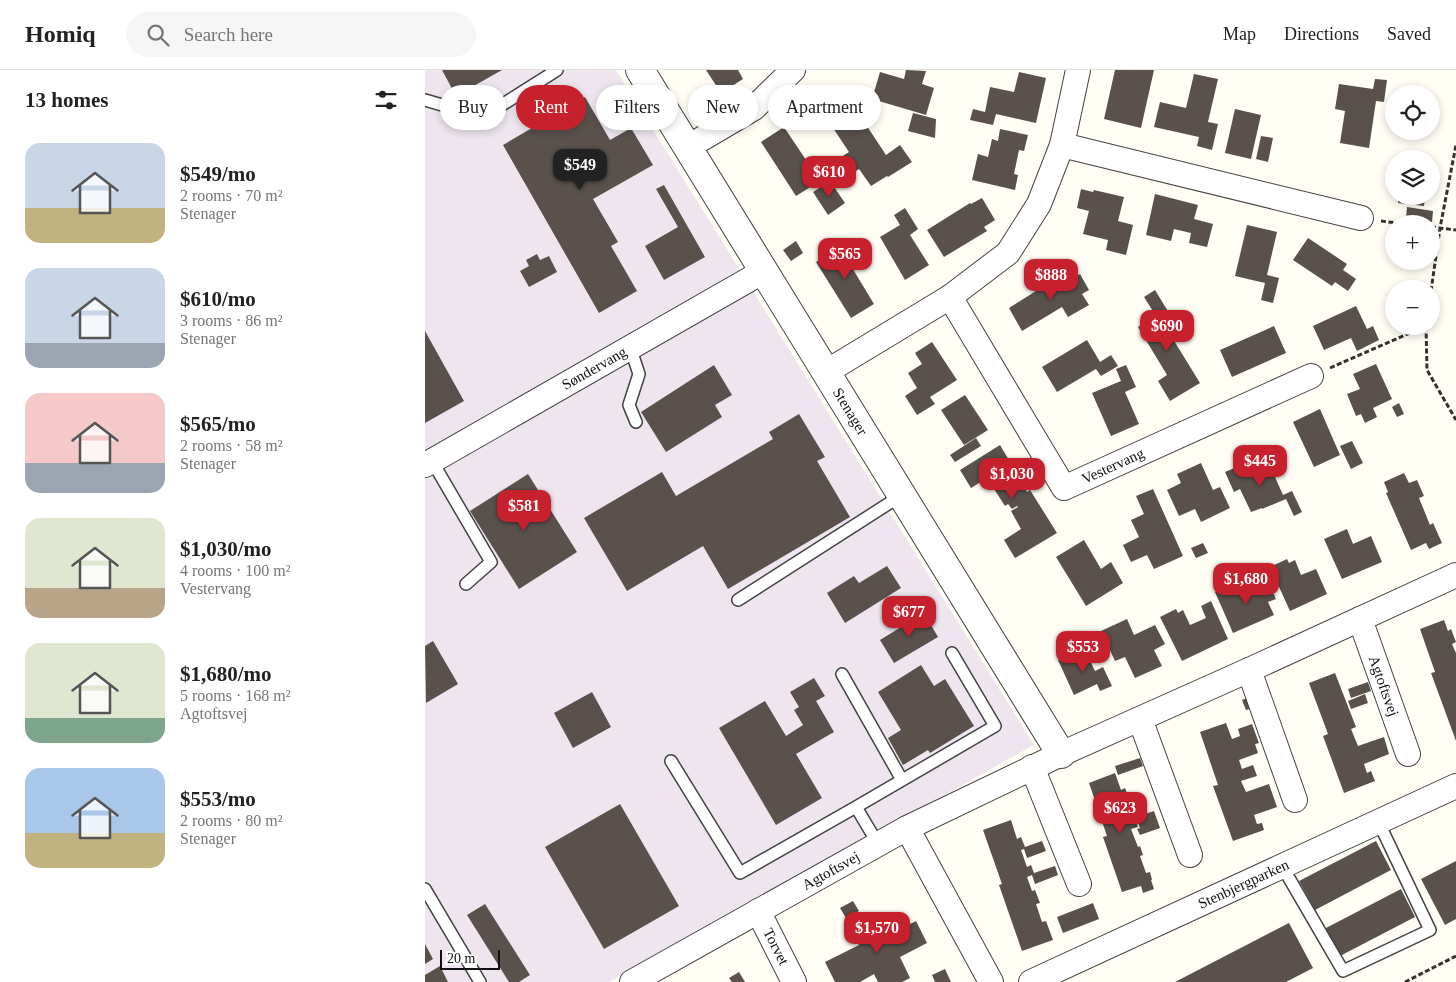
<!DOCTYPE html>
<meta charset="utf-8">
<style>
:root{--surface:#fff;--page:#f6f6f6;--text:#222;--muted:#767676;--line:#e0e0e0;--accent:#c7212d}
body{margin:0;font-family:"Times New Roman",serif;background:var(--page);color:var(--text);height:100vh;display:flex;flex-direction:column;font-size:19px;white-space:nowrap}
*{box-sizing:border-box;margin:0}
p{font-size:16px;color:var(--muted)}
.icon{flex:none;width:28px;height:28px;fill:none;stroke:currentColor;stroke-width:2;stroke-linecap:round;stroke-linejoin:round}
.map{position:relative;flex:1;overflow:hidden}
.side{display:flex;flex-direction:column;background:var(--surface);width:425px}
.side>*{flex:none}
.banner{position:absolute;left:15px;top:15px;width:475px;height:45px;display:flex;gap:10px}
.controls{position:absolute;left:960px;top:15px;display:grid;gap:10px}
.controls a{display:grid;place-items:center;width:55px;height:55px;border-radius:50%;background:var(--surface);box-shadow:0 2px 8px #0003;font-size:25px}
.scale{position:absolute;left:15px;bottom:12px;width:60px;box-sizing:border-box;padding-left:5px;border:2px solid #101010;border-top:0;font-size:14px;line-height:18px;white-space:nowrap;color:#101010;-webkit-text-stroke:4px #fff;paint-order:stroke}
.price{position:absolute;translate:-50% -42px;padding:0 11px;border-radius:10px;background:var(--accent);color:#fff;font-size:16px;line-height:32px;filter:drop-shadow(0 1px 2px #0008)}
.price::after{content:'';position:absolute;left:50%;top:30px;width:15px;height:11px;margin-left:-8px;background:inherit;clip-path:polygon(0 0,100% 0,50% 100%)}
.price.current{background:#222;color:#fff}
ul{padding:0;list-style:none}
li{display:flex;align-items:center;gap:15px;height:125px;padding:0 25px}
li span{display:grid;place-items:center;flex:none;width:140px;height:100px;border-radius:15px;color:#555}
li>.icon{margin-inline-start:auto}
span .icon{width:60px;height:60px;fill:#fffc;stroke-width:1}
li b{font-size:21px}
h2{display:flex;justify-content:space-between;align-items:center;height:60px;padding:0 25px;font-size:21px}
.chip{padding:0 18px;border-radius:22px;background:var(--surface);box-shadow:0 2px 8px #0003;font-size:18px;line-height:45px}
.chip.current{background:var(--accent);color:#fff}
header{display:flex;align-items:center;gap:30px;box-sizing:border-box;height:70px;padding:0 25px;background:var(--surface);border-bottom:1px solid var(--line)}
header strong{font-size:24px}
nav{display:flex;gap:28px;margin-inline-start:auto;font-size:18px}
.search{width:350px;height:45px;background:var(--page);display:flex;align-items:center;gap:12px;box-sizing:border-box;padding:0 18px;border-radius:28px;color:var(--muted);font-size:19px}
main{display:flex;flex:1;min-height:0}
.map>svg:first-child{display:block}
.industrial{fill:#eee5ef}
.building{fill:#5a514c}
.lines{fill:none;stroke-linecap:round;stroke-linejoin:round}
.service-casing{stroke:#434343;stroke-width:14}
.minor-casing{stroke:#434343;stroke-width:26}
.tertiary-casing{stroke:#434343;stroke-width:30}
.path{stroke:#323232;stroke-width:3;stroke-dasharray:5 2.5;stroke-linecap:butt}
.service{stroke:#fff;stroke-width:11}
.minor{stroke:#fff;stroke-width:24}
.tertiary{stroke:#fff;stroke-width:28}
.labels{text-anchor:middle;dominant-baseline:central;stroke-width:5;stroke-linejoin:round;paint-order:stroke}
.street-label{font-size:15px;fill:#101010;stroke:#fff}
</style>
<header>
<strong>Homiq</strong>
<div class="search"><svg class="icon" aria-label="search" viewBox="0 0 24 24"><circle cx="10" cy="10" r="6"/><path d="M15 15l6 6"/></svg>Search here</div>
<nav><a>Map</a><a>Directions</a><a>Saved</a></nav>
</header>
<main>
<section class="side">
<h2>13 homes<svg class="icon" aria-label="filters" viewBox="0 0 24 24"><path d="M4 7h16M4 17h16"/><circle cx="9" cy="7" r="2"/><circle cx="15" cy="17" r="2"/></svg></h2>
<ul>
<li><span style="background:linear-gradient(#c9d6e8 65%,#c2b280 0)"><svg class="icon" aria-label="home" viewBox="0 0 24 24"><path d="M3 11l9-7 9 7M6 9v11h12V9"/></svg></span><div><b>$549/mo</b><p>2 rooms · 70 m²</p><p>Stenager</p></div></li>
<li><span style="background:linear-gradient(#c9d6e8 75%,#9aa5b1 0)"><svg class="icon" aria-label="home" viewBox="0 0 24 24"><path d="M3 11l9-7 9 7M6 9v11h12V9"/></svg></span><div><b>$610/mo</b><p>3 rooms · 86 m²</p><p>Stenager</p></div></li>
<li><span style="background:linear-gradient(#f6c9c9 70%,#9aa5b1 0)"><svg class="icon" aria-label="home" viewBox="0 0 24 24"><path d="M3 11l9-7 9 7M6 9v11h12V9"/></svg></span><div><b>$565/mo</b><p>2 rooms · 58 m²</p><p>Stenager</p></div></li>
<li><span style="background:linear-gradient(#dfe7d0 70%,#b9a48a 0)"><svg class="icon" aria-label="home" viewBox="0 0 24 24"><path d="M3 11l9-7 9 7M6 9v11h12V9"/></svg></span><div><b>$1,030/mo</b><p>4 rooms · 100 m²</p><p>Vestervang</p></div></li>
<li><span style="background:linear-gradient(#dfe7d0 75%,#7fa58c 0)"><svg class="icon" aria-label="home" viewBox="0 0 24 24"><path d="M3 11l9-7 9 7M6 9v11h12V9"/></svg></span><div><b>$1,680/mo</b><p>5 rooms · 168 m²</p><p>Agtoftsvej</p></div></li>
<li><span style="background:linear-gradient(#a9c7e8 65%,#c2b280 0)"><svg class="icon" aria-label="home" viewBox="0 0 24 24"><path d="M3 11l9-7 9 7M6 9v11h12V9"/></svg></span><div><b>$553/mo</b><p>2 rooms · 80 m²</p><p>Stenager</p></div></li>
</ul>
</section>
<div class="map">
<svg width="1031" height="912" viewBox="0 0 1031 912">
<rect width="100%" height="100%" fill="#fffdf4"/>
<!-- industrial -->
<path class="industrial" d="M0,0h191l418,675 -425,237h-184z"/>
<!-- building -->
<path class="building" d="M17,0h60l-46,26z
M281,0h32l5,9 -22,14z
M481,0l20,1 -4,13 12,4 -8,27 -54,-16 8,-27 24,7z
M690,0h39l-13,58 -37,-9z
M594,2l27,6 -10,45 -40,-9 -3,11 -23,-5 3,-11 12,3 5,-25 24,5z
M769,4l24,5 -10,43 10,2 -6,26 -15,-4 2,-9 -45,-10 6,-25 26,6z
M950,9l12,1 -3,22 -8,-1 -7,47 -29,-5 5,-32 -10,-2 4,-25 34,5z
M304,19l5,9 -17,11 -8,-12 7,-5 2,4z
M160,27l25,43 21,-12 22,37 -60,34 25,43 -7,4 26,45 -38,22 -96,-168z
M430,38l31,47 14,-10 12,17 -24,15 -1,-1 -16,10 -12,-17 -13,8 -11,-16 14,-9 -18,-27z
M1006,38l6,1 -1,9 -5,-1z
M810,39l26,6 -10,44 -26,-6z
M488,43l23,6 -1,19 -27,-7z
M359,57l36,54 -24,15 -35,-54z
M575,59l28,6 -4,16 -5,-1 -5,24 4,1 -3,15 -43,-10 6,-26 10,3 4,-18 6,2z
M836,66l12,2 -5,24 -12,-3z
M405,111l15,22 -17,12 -15,-23z
M239,115l41,72 -41,23 -19,-34 33,-19 -22,-38z
M656,119l12,3 1,-2 30,7 -6,24 15,4 -7,30 -20,-5 2,-10 -25,-6 6,-23 -12,-3z
M730,124l43,11 -4,14 19,5 -6,23 -18,-4 2,-10 -17,-4 -3,12 -25,-6z
M974,126h26l-1,10 -26,-3z
M557,128l13,22 -11,7 3,4 -43,26 -17,-27 43,-27 1,1z
M982,137l26,4 -1,11 -26,-4z
M480,138l13,21 -8,6 19,30 -24,15 -25,-43 20,-12 -6,-10z
M822,155l30,7 -10,43 12,3 -6,25 -12,-3 4,-17 -30,-7z
M883,168l39,26 -4,6 13,9 -8,12 -13,-9 -3,4 -39,-26z
M371,171l7,12 -12,8 -8,-11z
M422,173l11,18 -7,5 23,38 -23,14 -35,-56z
M112,184l3,6 9,-4 8,16 -28,15 -9,-16 9,-5 -3,-6z
M655,204l9,16 -7,4 7,11 -21,12 -6,-10 -40,24 -13,-23 51,-32 5,7z
M730,220l14,23 -9,5 40,65 -30,18 -12,-20 9,-6 -29,-48 18,-11 -12,-19z
M931,236l11,23 6,-3 6,14 -22,11 -6,-13 -27,12 -11,-24z
M849,256l12,27 -54,24 -12,-27z
M0,261l39,70 -39,22z
M662,270l13,22 11,-7 7,11 -17,10 -5,-7 -39,23 -15,-25z
M507,272l25,38 -27,17 5,7 -18,11 -12,-19 12,-8 -9,-15 14,-9 -7,-11z
M951,294l16,35 -19,9 4,9 -12,6 -4,-9 -5,2 -9,-22 13,-5 -7,-15z
M289,295l18,30 -17,10 7,12 -56,35 -25,-40z
M701,295l10,22 -11,5 14,32 -28,12 -19,-43 29,-12 -5,-12z
M540,325l23,35 -24,15 -23,-35z
M974,333l5,11 -7,3 -5,-10z
M895,339l20,46 -26,12 -21,-45z
M374,344l26,43 -8,4 33,56 -122,72 -25,-43 -76,45 -43,-73 78,-46 14,24 97,-57 -4,-7z
M551,368l5,8 -26,16 -5,-7z
M927,371l11,22 -12,6 -11,-23z
M575,375l22,37 -6,4 6,-3 5,9 3,-2 27,43 -42,25 -11,-18 17,-11 -10,-18 7,-4 -1,-1 -5,3 -4,-5 -3,2 -18,-28 -16,10 -11,-18z
M842,389l16,36 9,-4 10,21 -8,4 -8,-17 -24,10v-1l-11,4 -11,-23 -6,3 -9,-20 21,-9 2,5z
M776,393l12,27 7,-3 10,21 -29,14 -6,-13 -16,7 -12,-26 14,-7 -4,-9z
M979,403l5,10 8,-3 7,16 -5,2 11,27 3,-2 9,20 -13,6 -3,-6 -15,7 -25,-57 2,-1 -4,-10z
M103,404l49,78 -58,37 -49,-78z
M728,419l30,67 -29,13 -7,-14 -16,7 -8,-17 16,-8 -8,-17 13,-6 -8,-18z
M922,459l6,15 18,-8 11,26 -40,17 -18,-40z
M659,470l17,29 10,-7 12,21 -37,23 -30,-49z
M778,473l5,10 -12,5 -5,-10z
M862,489l2,4 6,-3 6,15 15,-6 11,25 -37,17 -20,-44z
M462,496l14,22 -56,35 -18,-30 27,-17 5,7z
M841,507l10,22 -8,3 6,13 -41,18 -18,-41 23,-10 6,14 16,-7 -3,-8z
M786,531l17,38 -46,22 -22,-44 16,-8 2,4 5,-3 7,15 16,-7 -5,-12z
M499,543l14,24 -44,26 -14,-23z
M702,549l7,16 21,-10 10,19 -11,6 8,16 -27,12 -10,-21 -10,4 -14,-30z
M1019,550l4,11 3,-2 5,13 -4,2 4,9v88l-25,-68 4,-1 -15,-43z
M8,571l25,43 -32,19 -1,-57z
M659,578l11,23 8,-4 9,19 -12,5 -3,-7 -23,11 -16,-35z
M496,595l13,21 11,-7 29,47 -44,27 -2,-3 -25,15 -15,-27 13,-8 -23,-38z
M910,603l21,54 -5,2 7,17 26,-9 5,17 -25,10 3,9 4,-2 4,10 -31,12 -21,-57 5,-2 -19,-51z
M389,608l11,18 -9,5 18,31 -38,22 26,44 -46,27 -57,-97 46,-27 21,35 17,-11 -9,-15 5,-3 -9,-15z
M943,612l3,9 -20,7 -3,-9z
M167,622l19,35 -38,21 -19,-35z
M940,624l3,9 -17,6 -3,-8z
M825,627l4,11 -8,2 -4,-10z
M801,653l6,16 8,-3 -2,-7 14,-5 7,19 -4,1 3,9 -19,7 3,9 11,-4 4,11 -16,5 5,11 23,-8 8,23 -23,8 3,9 5,-1 2,7 -31,11 -20,-55 5,-1 -18,-53z
M715,688l3,8 -25,9 -3,-9z
M690,703l6,17 4,-2 5,13 -5,2 6,17 4,-2 3,9 -7,2 7,18 2,-1 3,9 -3,1 6,17 4,-1 2,8h-1l3,9 -11,4 -2,-7 -19,6 -19,-55 4,-1 -18,-53z
M195,734l59,102 -75,43 -59,-102z
M729,741l6,17 -20,7 -3,-6 3,-1 -4,-11z
M586,750l6,19 4,-2 4,10 17,-6 4,10 -19,7 -3,-9 -3,1 6,17 4,-2 3,8 21,-7 3,9 -23,9 -3,-9 -5,2 5,14 3,-1 5,13 -4,1 6,18 4,-1 7,19 -31,11 -23,-66 3,-1 -19,-54z
M951,771l15,29 -76,40 -16,-29z
M1031,791v58l-11,6 -24,-46z
M976,819l14,28 -75,39 -16,-27z
M428,831l6,10 -13,7 -6,-10z
M668,833l6,16 -36,14 -6,-16z
M60,834l45,71 -11,7h-10l-42,-67z
M453,845l10,20 28,-14 11,22 -27,14 10,21 -8,4h-24l-4,-8 -14,8h-25l-10,-20 34,-17 -8,-16z
M864,853l24,45 -27,14h-111z
M0,874l8,15 -8,5z
M15,896l8,16h-23v-7z
M520,899l6,13h-16l-3,-7z
M314,902l6,10h-13l-3,-4z"/>
<g class="lines">
<defs>
<path id="service" d="M0,30l58,17 74,-47
M205,277l9,27 -10,31 7,17
M7,391l59,101 -25,22
M313,530l164,-105
M417,604l60,106
M246,691l69,112 116,-66
M453,774l-22,-37 139,-81 -43,-73
M857,796l61,105 87,-41 -52,-109
M0,819l55,93"/>
<g id="minor">
<path d="M637,75l299,73"/>
<path d="M263,77l66,-39 39,-38"/>
<path id="s1" d="M525,227l114,191 247,-112"/>
<path d="M401,302l124,-75 58,-44 31,-49 23,-59 16,-75"/>
<path id="s2" d="M0,395l339,-194"/>
<path id="s3" d="M935,549l48,135"/>
<path d="M824,600l46,130"/>
<path d="M715,649l50,136"/>
<path d="M607,697l47,117"/>
<path d="M482,758l84,154"/>
<path id="s4" d="M333,841l36,71"/>
<path id="s5" d="M207,912l275,-154 154,-74 188,-84 207,-95"/>
<path id="s6" d="M606,912l425,-196"/>
</g>
<g id="tertiary">
<path id="s7" d="M215,0l421,684"/>
</g>
</defs>
<!-- service casing -->
<use href="#service" class="service-casing"/>
<!-- minor casing -->
<use href="#minor" class="minor-casing"/>
<!-- tertiary casing -->
<use href="#tertiary" class="tertiary-casing"/>
<!-- path -->
<path class="path" d="M956,151l24,3
M1006,157l25,3
M1006,221l9,-63 16,-83
M1001,256l1,44 29,50
M905,298l96,-42
M980,912l51,-26"/>
<!-- service -->
<use href="#service" class="service"/>
<!-- minor -->
<use href="#minor" class="minor"/>
<!-- tertiary -->
<use href="#tertiary" class="tertiary"/>
</g>
<g class="labels">
<!-- street labels -->
<g class="street-label">
<text stroke="none"><textPath href="#s2" startOffset="195">Søndervang</textPath></text>
<text stroke="none"><textPath href="#s7" startOffset="401">Stenager</textPath></text>
<text stroke="none"><textPath href="#s1" startOffset="276">Vestervang</textPath></text>
<text stroke="none"><textPath href="#s3" startOffset="71">Agtoftsvej</textPath></text>
<text stroke="none"><textPath href="#s5" startOffset="228">Agtoftsvej</textPath></text>
<text stroke="none"><textPath href="#s6" startOffset="234">Stenbjergparken</textPath></text>
<text stroke="none"><textPath href="#s4" startOffset="40">Torvet</textPath></text>
</g>
</g>
</svg>
<div class="controls">
<a><svg class="icon" aria-label="locate" viewBox="0 0 24 24"><circle cx="12" cy="12" r="6"/><path d="M12 2v4M12 18v4M2 12h4M18 12h4"/></svg></a>
<a><svg class="icon" aria-label="layers" viewBox="0 0 24 24"><path d="M12 4l9 5-9 5-9-5zM3 14l9 5 9-5"/></svg></a>
<a>+</a>
<a>−</a>
</div>
<div class="scale">20 m</div>
<b class="price current" style="left:155px;top:121px">$549</b>
<b class="price" style="left:404px;top:128px">$610</b>
<b class="price" style="left:420px;top:210px">$565</b>
<b class="price" style="left:626px;top:231px">$888</b>
<b class="price" style="left:742px;top:282px">$690</b>
<b class="price" style="left:835px;top:417px">$445</b>
<b class="price" style="left:587px;top:430px">$1,030</b>
<b class="price" style="left:99px;top:462px">$581</b>
<b class="price" style="left:821px;top:535px">$1,680</b>
<b class="price" style="left:484px;top:568px">$677</b>
<b class="price" style="left:658px;top:603px">$553</b>
<b class="price" style="left:695px;top:764px">$623</b>
<b class="price" style="left:452px;top:884px">$1,570</b>
<div class="banner">
<a class="chip">Buy</a>
<a class="chip current">Rent</a>
<a class="chip">Filters</a>
<a class="chip">New</a>
<a class="chip">Apartment</a>
</div>
</div>
</main>
